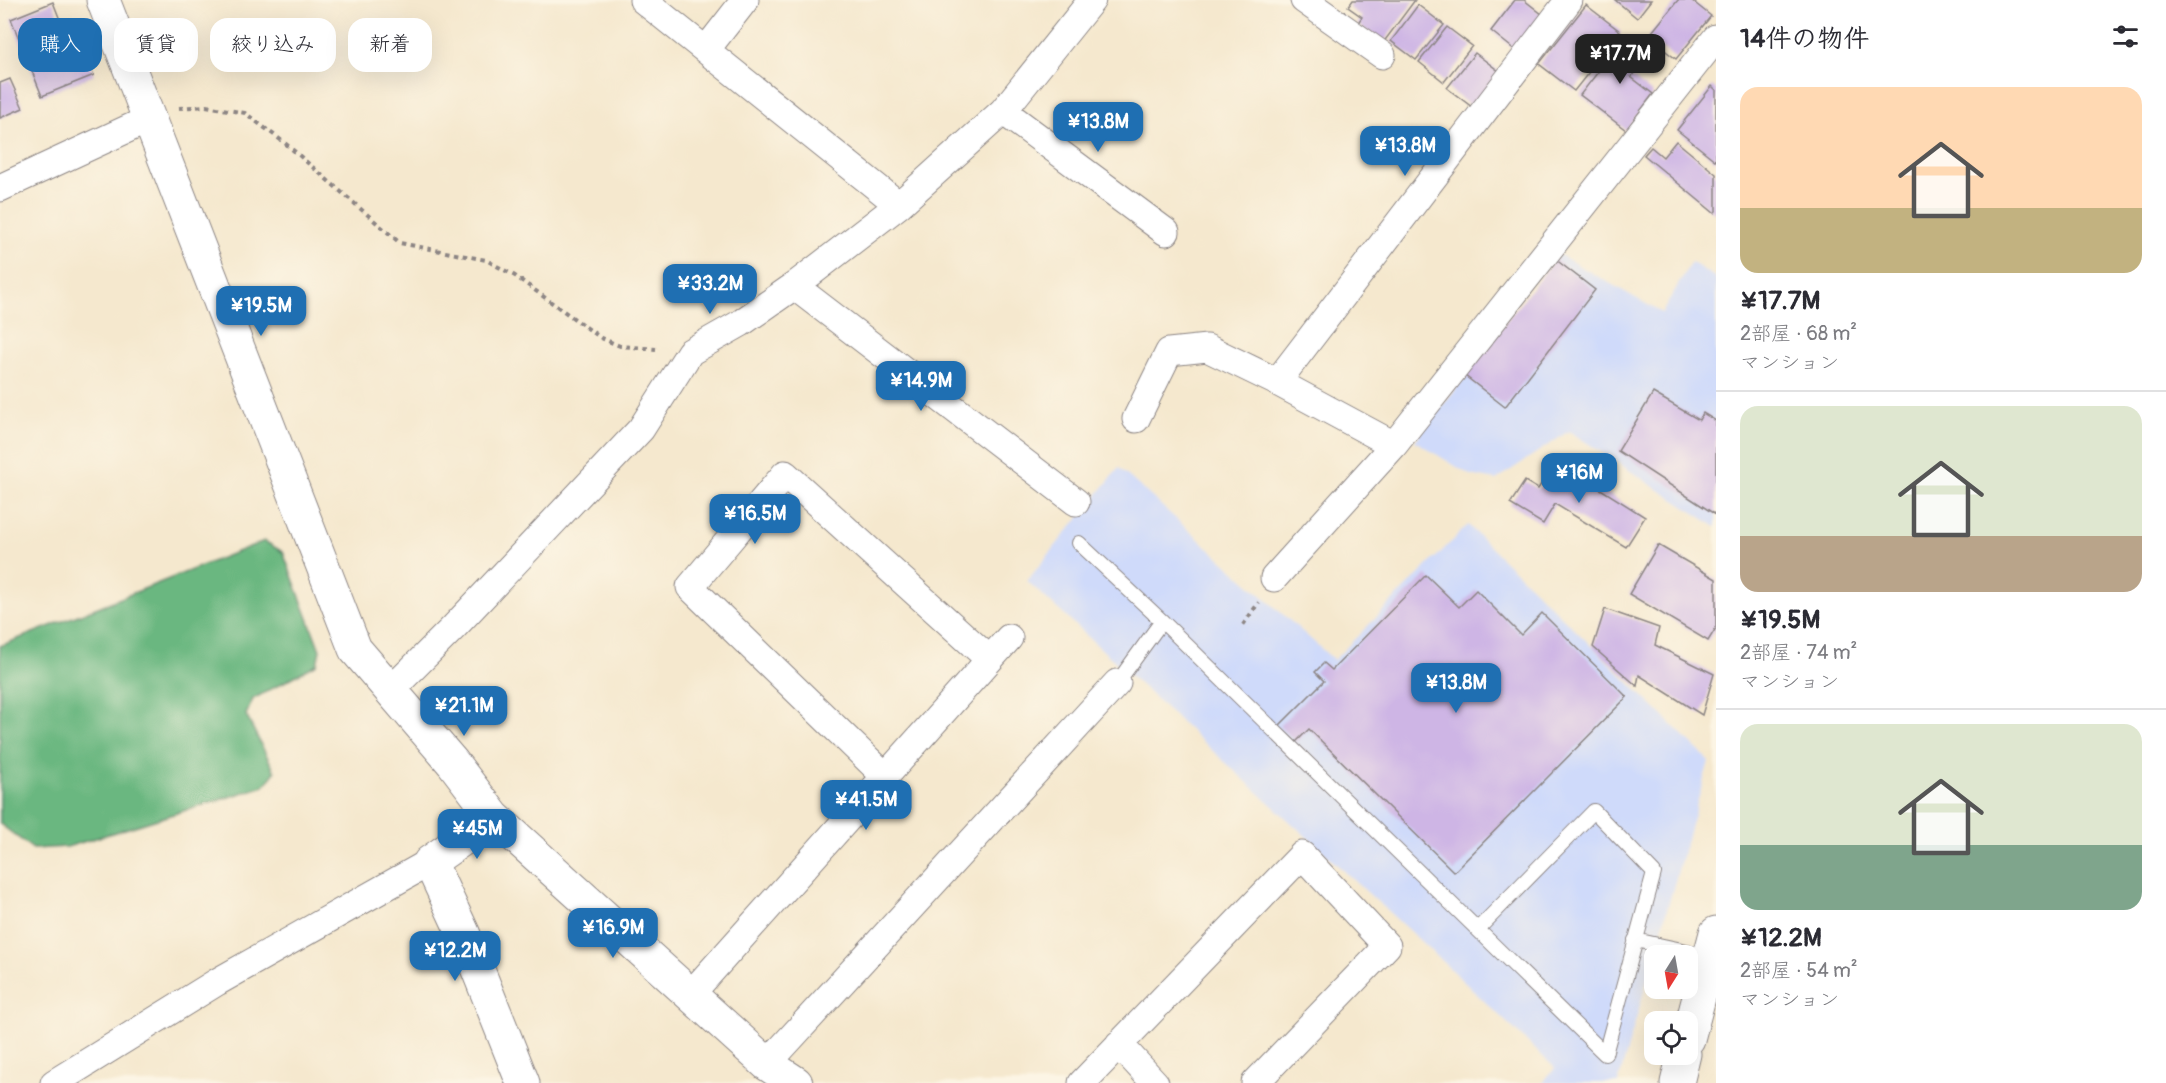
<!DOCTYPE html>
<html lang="ja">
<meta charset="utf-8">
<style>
:root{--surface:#fff;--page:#f7f7f7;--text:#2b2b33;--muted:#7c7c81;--line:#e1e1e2;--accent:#1f6fb2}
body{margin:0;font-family:Pangolin,"Klee One",sans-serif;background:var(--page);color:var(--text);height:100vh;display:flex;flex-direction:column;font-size:22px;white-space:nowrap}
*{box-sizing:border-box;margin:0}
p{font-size:20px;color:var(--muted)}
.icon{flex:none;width:33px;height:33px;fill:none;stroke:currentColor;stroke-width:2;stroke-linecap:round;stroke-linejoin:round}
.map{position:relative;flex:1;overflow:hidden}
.details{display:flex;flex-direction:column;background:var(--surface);width:450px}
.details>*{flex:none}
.hud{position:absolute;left:18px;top:18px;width:570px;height:54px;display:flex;gap:12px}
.needle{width:39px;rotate:191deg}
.fabs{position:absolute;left:1644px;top:945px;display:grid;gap:12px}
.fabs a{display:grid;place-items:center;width:54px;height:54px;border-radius:12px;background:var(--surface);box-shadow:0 6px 24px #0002;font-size:30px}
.price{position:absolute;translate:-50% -51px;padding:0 14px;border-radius:12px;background:var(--accent);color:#fff;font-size:20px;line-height:39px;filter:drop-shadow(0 2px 3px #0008)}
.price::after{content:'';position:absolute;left:50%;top:36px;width:18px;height:14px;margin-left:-9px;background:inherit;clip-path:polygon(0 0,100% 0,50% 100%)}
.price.selected{background:#222;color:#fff}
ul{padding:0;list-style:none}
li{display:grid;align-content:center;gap:12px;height:318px;padding:0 24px}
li+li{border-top:2px solid var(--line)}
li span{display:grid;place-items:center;height:186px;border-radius:18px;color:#555}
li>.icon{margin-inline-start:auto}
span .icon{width:108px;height:108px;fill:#fffc;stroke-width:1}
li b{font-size:26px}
h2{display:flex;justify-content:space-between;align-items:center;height:72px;padding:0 24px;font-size:26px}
.chip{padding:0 21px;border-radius:18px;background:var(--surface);box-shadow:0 6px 24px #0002;font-size:21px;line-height:54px}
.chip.selected{background:var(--accent);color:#fff}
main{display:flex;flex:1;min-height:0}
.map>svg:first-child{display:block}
.built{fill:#cfdafa}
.forest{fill:#6ab780;stroke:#466c5e;stroke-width:1.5}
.building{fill:#ceb5e5}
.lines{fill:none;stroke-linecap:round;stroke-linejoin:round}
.lane-casing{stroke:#8c8584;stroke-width:16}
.street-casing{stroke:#8c8584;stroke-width:29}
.secondary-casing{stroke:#8c8584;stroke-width:35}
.highway-casing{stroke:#8c8584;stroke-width:35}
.path{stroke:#8c8584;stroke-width:4;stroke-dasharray:4.5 4.5;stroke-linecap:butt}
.lane{stroke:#fff;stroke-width:14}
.street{stroke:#fff;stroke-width:27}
.secondary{stroke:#fff;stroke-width:33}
.highway{stroke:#fff;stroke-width:33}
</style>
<main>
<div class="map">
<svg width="1716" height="1083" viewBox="0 0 1716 1083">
<rect width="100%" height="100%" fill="#fcf5e5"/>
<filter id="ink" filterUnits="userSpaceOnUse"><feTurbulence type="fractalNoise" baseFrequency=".0167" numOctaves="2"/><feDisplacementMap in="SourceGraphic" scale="12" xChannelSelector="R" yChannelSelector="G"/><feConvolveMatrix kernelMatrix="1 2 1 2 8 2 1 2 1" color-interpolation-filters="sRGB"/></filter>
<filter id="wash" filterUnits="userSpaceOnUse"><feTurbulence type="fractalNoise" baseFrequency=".008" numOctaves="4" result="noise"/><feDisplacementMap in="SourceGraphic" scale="24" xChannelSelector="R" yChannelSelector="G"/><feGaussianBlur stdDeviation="1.35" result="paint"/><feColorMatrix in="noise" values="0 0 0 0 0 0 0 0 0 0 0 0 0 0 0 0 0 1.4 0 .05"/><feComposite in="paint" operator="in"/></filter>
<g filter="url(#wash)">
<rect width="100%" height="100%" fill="#f5e8ce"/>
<!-- built -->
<path class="built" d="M1560,255l102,58 29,-51 25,16v249l-147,-96 -73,49 -26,-5 -55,-34z
M1119,468l215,192 134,-135 241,236 -91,322h-76l13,-15 -128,-121 -400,-366z"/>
<!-- forest -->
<path class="forest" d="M264,541l19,11 37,98 -3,14 -64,35 -7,16 29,57 -11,14 -197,61 -34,2 -33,-25v-178z"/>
<g id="blocks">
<!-- building -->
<path class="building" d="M1353,0h62l-32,43 -26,-19 5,-7 -14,-10z
M1515,0h9l19,15 -27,36 -25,-20z
M1615,0h36l-14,18z
M1678,0h13l20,16 -35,43 -28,-22z
M53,2l16,41 10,-4 15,36 -52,21 -31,-77z
M1418,5l26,20 -28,35 -25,-19z
M1586,5l35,27 -47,59 -35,-27z
M1447,27l25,19 -28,36 -25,-20z
M1626,36l23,18 -18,23 22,17 -27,36 -46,-35z
M1475,53l25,19 -28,35 -25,-19z
M10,79l13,29 -23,10v-35z
M1712,86l4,4v71l-39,-31z
M1676,141l40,33v37l-2,2 -70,-58 7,-8 12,10z
M1555,259l40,31 -90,117 -41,-32z
M1653,393l46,27 4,-7 13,8v94l-98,-64z
M1556,461l89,56 -19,30 -71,-43 -12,20 -33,-20 15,-23 13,8z
M1658,545l58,34v49l-8,13 -79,-47z
M1426,575l33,32 17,-17 45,45 21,-22 85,84 -173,175 -145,-143 -13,13 -17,-16 45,-45 -9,-9 9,-9 8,7z
M1605,609l54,19 -4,17 59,29 -12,41 -63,-40 -2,11 -44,-39z"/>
</g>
</g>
<g filter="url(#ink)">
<use href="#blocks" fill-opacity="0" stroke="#8c8584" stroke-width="1.5"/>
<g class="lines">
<defs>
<path id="lane" d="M1079,543l83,78
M1117,683l45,-62 443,433 49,-181 -60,-62 -116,118
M1635,940l75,16"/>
<path id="street" d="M643,0l256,205
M1304,0l78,55
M706,50l39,-50
M1003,111l163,121
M0,188l149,-69
M794,286l282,216
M1277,382l292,-382
M1136,419l33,-67 38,-4 70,34 117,63
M1274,578l120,-133 322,-407
M390,691l64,-64 187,-198 49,-77 51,-29 53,-37 105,-81 104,-94 89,-111
M885,776l-195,-189 95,-113 204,185
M690,995l319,-357
M1119,1044l36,39
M767,1064l350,-381
M54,1083l163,-101 213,-120
M1082,1083l220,-228 85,91 -132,137"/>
<path id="secondary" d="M103,0l252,649 98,114 41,54 273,247 29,19
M494,817l-64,45 34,73 59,148"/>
<path id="highway" d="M1688,1039l28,-106
M1677,1083l7,-29"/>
</defs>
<!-- lane casing -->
<use href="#lane" class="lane-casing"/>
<!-- street casing -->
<use href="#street" class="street-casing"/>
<!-- secondary casing -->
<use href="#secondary" class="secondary-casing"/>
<!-- highway casing -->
<use href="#highway" class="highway-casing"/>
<!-- path -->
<path class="path" d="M179,108l27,-2 39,7 41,31 114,99 86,17 29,16 86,62 19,8 36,3
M1243,625l16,-23"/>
<!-- lane -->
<use href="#lane" class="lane"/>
<!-- street -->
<use href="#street" class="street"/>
<!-- secondary -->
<use href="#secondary" class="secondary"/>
<!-- highway -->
<use href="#highway" class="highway"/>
</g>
</g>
</svg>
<div class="fabs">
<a><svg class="needle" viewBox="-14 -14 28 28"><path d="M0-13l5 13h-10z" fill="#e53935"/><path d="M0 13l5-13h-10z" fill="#7c7c81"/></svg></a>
<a><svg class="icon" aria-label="locate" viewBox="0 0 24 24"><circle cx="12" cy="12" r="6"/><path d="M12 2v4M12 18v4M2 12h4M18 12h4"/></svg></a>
</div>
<b class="price selected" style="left:1620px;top:85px">¥17.7M</b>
<b class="price" style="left:1098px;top:153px">¥13.8M</b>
<b class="price" style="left:1405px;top:177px">¥13.8M</b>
<b class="price" style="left:710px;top:315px">¥33.2M</b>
<b class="price" style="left:261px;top:337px">¥19.5M</b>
<b class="price" style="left:921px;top:412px">¥14.9M</b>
<b class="price" style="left:1579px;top:504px">¥16M</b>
<b class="price" style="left:755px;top:545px">¥16.5M</b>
<b class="price" style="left:1456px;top:714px">¥13.8M</b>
<b class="price" style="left:464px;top:737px">¥21.1M</b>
<b class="price" style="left:866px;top:831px">¥41.5M</b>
<b class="price" style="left:477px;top:860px">¥45M</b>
<b class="price" style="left:613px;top:959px">¥16.9M</b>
<b class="price" style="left:455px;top:982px">¥12.2M</b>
<div class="hud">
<a class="chip selected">購入</a>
<a class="chip">賃貸</a>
<a class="chip">絞り込み</a>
<a class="chip">新着</a>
</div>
</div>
<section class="details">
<h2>14件の物件<svg class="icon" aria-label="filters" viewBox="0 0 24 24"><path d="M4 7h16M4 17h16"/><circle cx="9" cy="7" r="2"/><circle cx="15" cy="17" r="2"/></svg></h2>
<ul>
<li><span style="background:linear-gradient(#ffd9b3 65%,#c2b280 0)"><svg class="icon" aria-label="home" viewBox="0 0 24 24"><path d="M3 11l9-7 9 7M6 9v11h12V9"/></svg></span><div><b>¥17.7M</b><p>2部屋 · 68 m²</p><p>マンション</p></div></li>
<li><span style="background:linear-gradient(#dfe7d0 70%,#b9a48a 0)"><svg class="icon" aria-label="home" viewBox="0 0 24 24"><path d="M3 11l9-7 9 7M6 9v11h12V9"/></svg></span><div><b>¥19.5M</b><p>2部屋 · 74 m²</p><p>マンション</p></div></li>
<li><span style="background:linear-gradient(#dfe7d0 65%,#7fa58c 0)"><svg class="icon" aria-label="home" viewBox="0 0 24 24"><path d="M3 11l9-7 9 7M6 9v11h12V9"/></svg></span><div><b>¥12.2M</b><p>2部屋 · 54 m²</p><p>マンション</p></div></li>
</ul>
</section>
</main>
